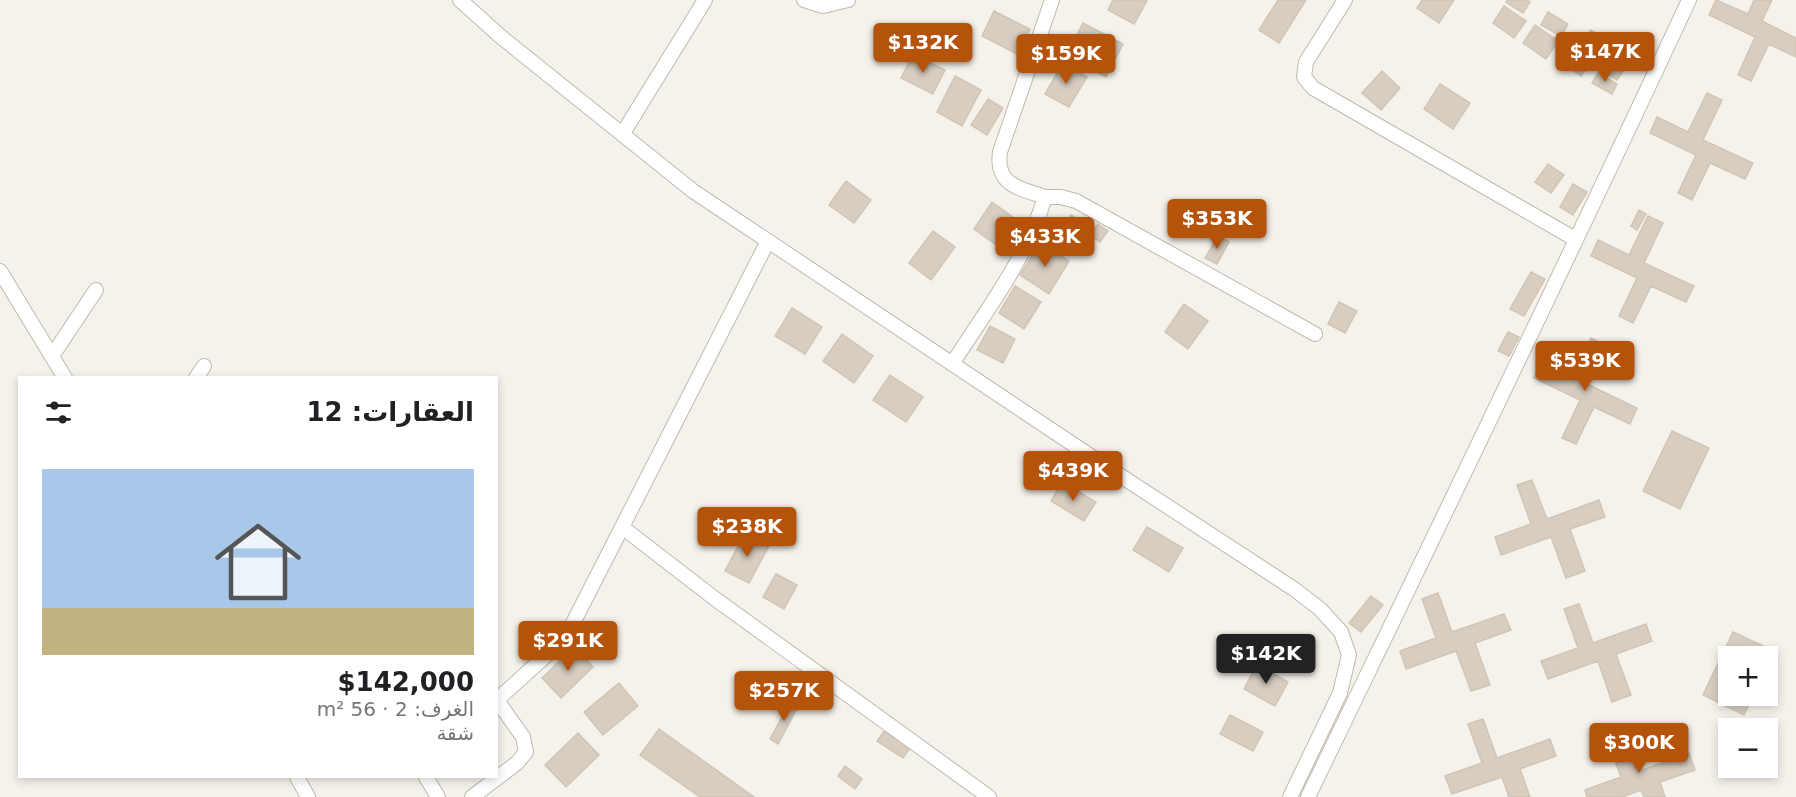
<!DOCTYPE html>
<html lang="ar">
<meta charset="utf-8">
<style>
:root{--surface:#fff;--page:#f6f6f6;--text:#202124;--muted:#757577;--line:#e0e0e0;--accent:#b45309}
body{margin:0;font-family:"DejaVu Sans","Noto Naskh Arabic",sans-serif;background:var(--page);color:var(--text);direction:rtl;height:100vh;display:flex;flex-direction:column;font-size:22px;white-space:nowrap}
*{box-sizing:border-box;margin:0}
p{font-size:20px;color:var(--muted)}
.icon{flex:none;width:33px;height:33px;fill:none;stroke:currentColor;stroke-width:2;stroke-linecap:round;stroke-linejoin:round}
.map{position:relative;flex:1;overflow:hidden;direction:ltr}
.sheet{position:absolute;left:18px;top:376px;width:480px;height:402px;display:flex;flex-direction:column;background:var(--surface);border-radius:0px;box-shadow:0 3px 9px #0003;direction:rtl}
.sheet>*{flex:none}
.tools{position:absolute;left:1718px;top:646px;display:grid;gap:12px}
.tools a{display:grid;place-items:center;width:60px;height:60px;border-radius:0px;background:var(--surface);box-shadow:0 3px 9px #0003;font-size:30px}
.price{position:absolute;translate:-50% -51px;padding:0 14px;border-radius:6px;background:var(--accent);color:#fff;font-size:20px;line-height:39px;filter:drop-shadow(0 2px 3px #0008)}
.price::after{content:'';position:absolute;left:50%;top:36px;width:18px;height:14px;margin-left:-9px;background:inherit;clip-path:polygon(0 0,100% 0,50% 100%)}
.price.current{background:#222;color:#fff}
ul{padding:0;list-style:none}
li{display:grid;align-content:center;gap:12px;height:318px;padding:0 24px}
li+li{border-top:2px solid var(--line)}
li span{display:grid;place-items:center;height:186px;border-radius:0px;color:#555}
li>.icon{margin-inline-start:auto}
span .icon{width:108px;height:108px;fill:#fffc;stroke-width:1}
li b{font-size:26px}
h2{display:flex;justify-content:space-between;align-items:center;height:72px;padding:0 24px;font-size:26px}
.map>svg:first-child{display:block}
.building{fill:#d7cdc1;stroke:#d1c5b4;stroke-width:1.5}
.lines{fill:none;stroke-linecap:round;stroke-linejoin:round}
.minor-casing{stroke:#c1b9ae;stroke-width:16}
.minor{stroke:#fff;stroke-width:14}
</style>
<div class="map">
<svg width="1796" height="797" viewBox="0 0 1796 797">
<rect width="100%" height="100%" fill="#f5f2eb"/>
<!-- building -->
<path class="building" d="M1113,0h33l1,1 -13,23 -26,-14z
M1278,0h28l-27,43 -20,-13z
M1422,0h32l-15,23 -22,-15z
M1508,0h19l3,2 -7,11 -17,-11z
M1716,0l32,14 6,-14h18l-10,21 34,17v19l-27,-13 -18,37 -13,-6 17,-38 -46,-22z
M1504,6l22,15 -12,17 -21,-15z
M994,11l36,18 -13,25 -35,-18z
M1548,12l20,12 -7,12 -20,-11z
M1083,23l40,21 -17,33 -40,-21z
M1535,25l23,16 -12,18 -23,-16z
M1591,30l41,28 -15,22 -41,-29z
M1571,52l18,13 -8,11 -18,-13z
M913,54l32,16 -12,24 -32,-16z
M1063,63l24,14 -18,30 -24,-13z
M1382,71l18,17 -19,22 -19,-17z
M1598,73l19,11 -5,10 -20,-11z
M955,76l26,14 -19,36 -25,-14z
M1440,84l30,19 -17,26 -29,-20z
M1707,93l15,7 -19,40 50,23 -8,16 -35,-16 -18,37 -14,-7 18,-38 -46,-22 7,-16 31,15z
M988,99l15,9 -16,27 -16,-10z
M1548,164l16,11 -13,18 -16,-11z
M846,181l25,19 -17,23 -25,-18z
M1573,184l14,8 -14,23 -13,-8z
M992,202l25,18 -18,27 -25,-18z
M1639,210l7,4 -9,16 -6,-4z
M1071,215l19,12 -11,17 -19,-12z
M1648,216l15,7 -19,40 50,23 -8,16 -35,-16 -18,37 -14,-7 18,-38 -46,-22 7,-16 31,15z
M1098,224l10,7 -8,11 -10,-7z
M933,231l22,16 -24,33 -22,-17z
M1218,236l11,6 -12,22 -12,-6z
M1040,243l29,18 -20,33 -29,-19z
M1531,272l14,7 -21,37 -14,-7z
M1015,286l26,16 -17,27 -25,-16z
M1339,302l18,9 -12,22 -17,-9z
M1184,304l24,17 -20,28 -23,-17z
M792,308l30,19 -17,27 -30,-18z
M990,326l25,13 -12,24 -26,-13z
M1508,332l11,5 -10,19 -11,-5z
M842,334l31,22 -19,27 -31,-22z
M1591,338l15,7 -19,39 50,24 -7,16 -36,-17 -18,37 -14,-6 18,-38 -46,-22 7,-16 31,15z
M890,375l33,22 -17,25 -33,-22z
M1672,431l37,17 -29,61 -37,-18z
M1532,480l15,39 52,-19 6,17 -35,12 15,42 -19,7 -15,-41 -50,18 -6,-18 36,-13 -14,-39z
M1062,482l34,20 -12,19 -33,-20z
M1147,527l36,21 -14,24 -36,-22z
M745,533l24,13 -20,37 -24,-12z
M776,574l21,11 -13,24 -21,-12z
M1438,593l14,39 52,-18 7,16 -36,13 15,42 -19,6 -15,-40 -50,18 -6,-18 36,-13 -14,-39z
M1371,596l12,9 -22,27 -12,-9z
M1579,604l14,39 53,-19 6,17 -36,13 15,41 -19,7 -14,-41 -50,18 -7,-18 37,-13 -14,-39z
M1733,632l41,19 -7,15v-9h-39v39h25l-9,19 -41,-20z
M574,647l19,20 -32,31 -19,-20z
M1257,664l31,18 -13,24 -31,-17z
M619,683l19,23 -35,29 -19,-23z
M791,700l8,5 -21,39 -8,-5z
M1230,715l33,17 -10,19 -33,-17z
M1483,719l14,39 53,-19 6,17 -36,13 10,28h-21l-7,-20 -50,17 -7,-18 37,-13 -14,-39z
M659,729l95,68h-54l-60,-42z
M885,730l25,18 -7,10 -26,-17z
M578,733l21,22 -33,32 -21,-22z
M1623,733l14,39 52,-19 6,17 -35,12 5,15h-21l-3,-7 -19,7h-35l-2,-7 36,-13 -14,-39z
M845,766l17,13 -7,10 -17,-13z"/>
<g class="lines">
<defs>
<path id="minor" d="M460,0l40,36 193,155 405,270 196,128 26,20 21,23 8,23 -9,38 -50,104
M804,0l19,6 25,-6
M1345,0l-39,62 -2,15 9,11 262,151
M623,133l82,-133
M1045,197h16l15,4 239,133
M0,271l65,107
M52,356l44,-66
M952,364c34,-53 75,-106 93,-167 -26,-9 -50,-12 -45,-45l52,-152
M196,378l8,-12
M622,527l92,71 275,199
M497,700l54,-49 19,-22 198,-388
M297,777l11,20
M426,777l12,20
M472,797l45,-34 9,-11 -3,-15 -27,-38
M1308,797c128,-265 257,-530 381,-797"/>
</defs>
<!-- minor casing -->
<use href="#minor" class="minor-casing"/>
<!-- minor -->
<use href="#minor" class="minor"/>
</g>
</svg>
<div class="tools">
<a>+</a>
<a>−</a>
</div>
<b class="price" style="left:923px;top:74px">$132K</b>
<b class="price" style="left:1605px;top:83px">$147K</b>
<b class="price" style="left:1066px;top:85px">$159K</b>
<b class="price" style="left:1217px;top:250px">$353K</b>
<b class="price" style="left:1045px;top:268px">$433K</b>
<b class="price" style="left:1585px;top:392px">$539K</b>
<b class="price" style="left:1073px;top:502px">$439K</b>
<b class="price" style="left:747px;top:558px">$238K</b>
<b class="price" style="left:568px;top:672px">$291K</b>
<b class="price current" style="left:1266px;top:685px">$142K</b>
<b class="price" style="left:784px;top:722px">$257K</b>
<b class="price" style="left:1639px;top:774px">$300K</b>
<section class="sheet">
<h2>العقارات: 12<svg class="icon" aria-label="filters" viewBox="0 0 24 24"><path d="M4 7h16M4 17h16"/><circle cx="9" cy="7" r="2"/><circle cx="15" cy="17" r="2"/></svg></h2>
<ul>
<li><span style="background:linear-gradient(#a9c7e8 75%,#c2b280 0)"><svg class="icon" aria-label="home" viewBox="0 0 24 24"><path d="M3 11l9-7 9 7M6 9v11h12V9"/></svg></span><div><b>$142,000</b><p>الغرف: 2 · 56 m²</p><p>شقة</p></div></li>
</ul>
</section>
</div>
